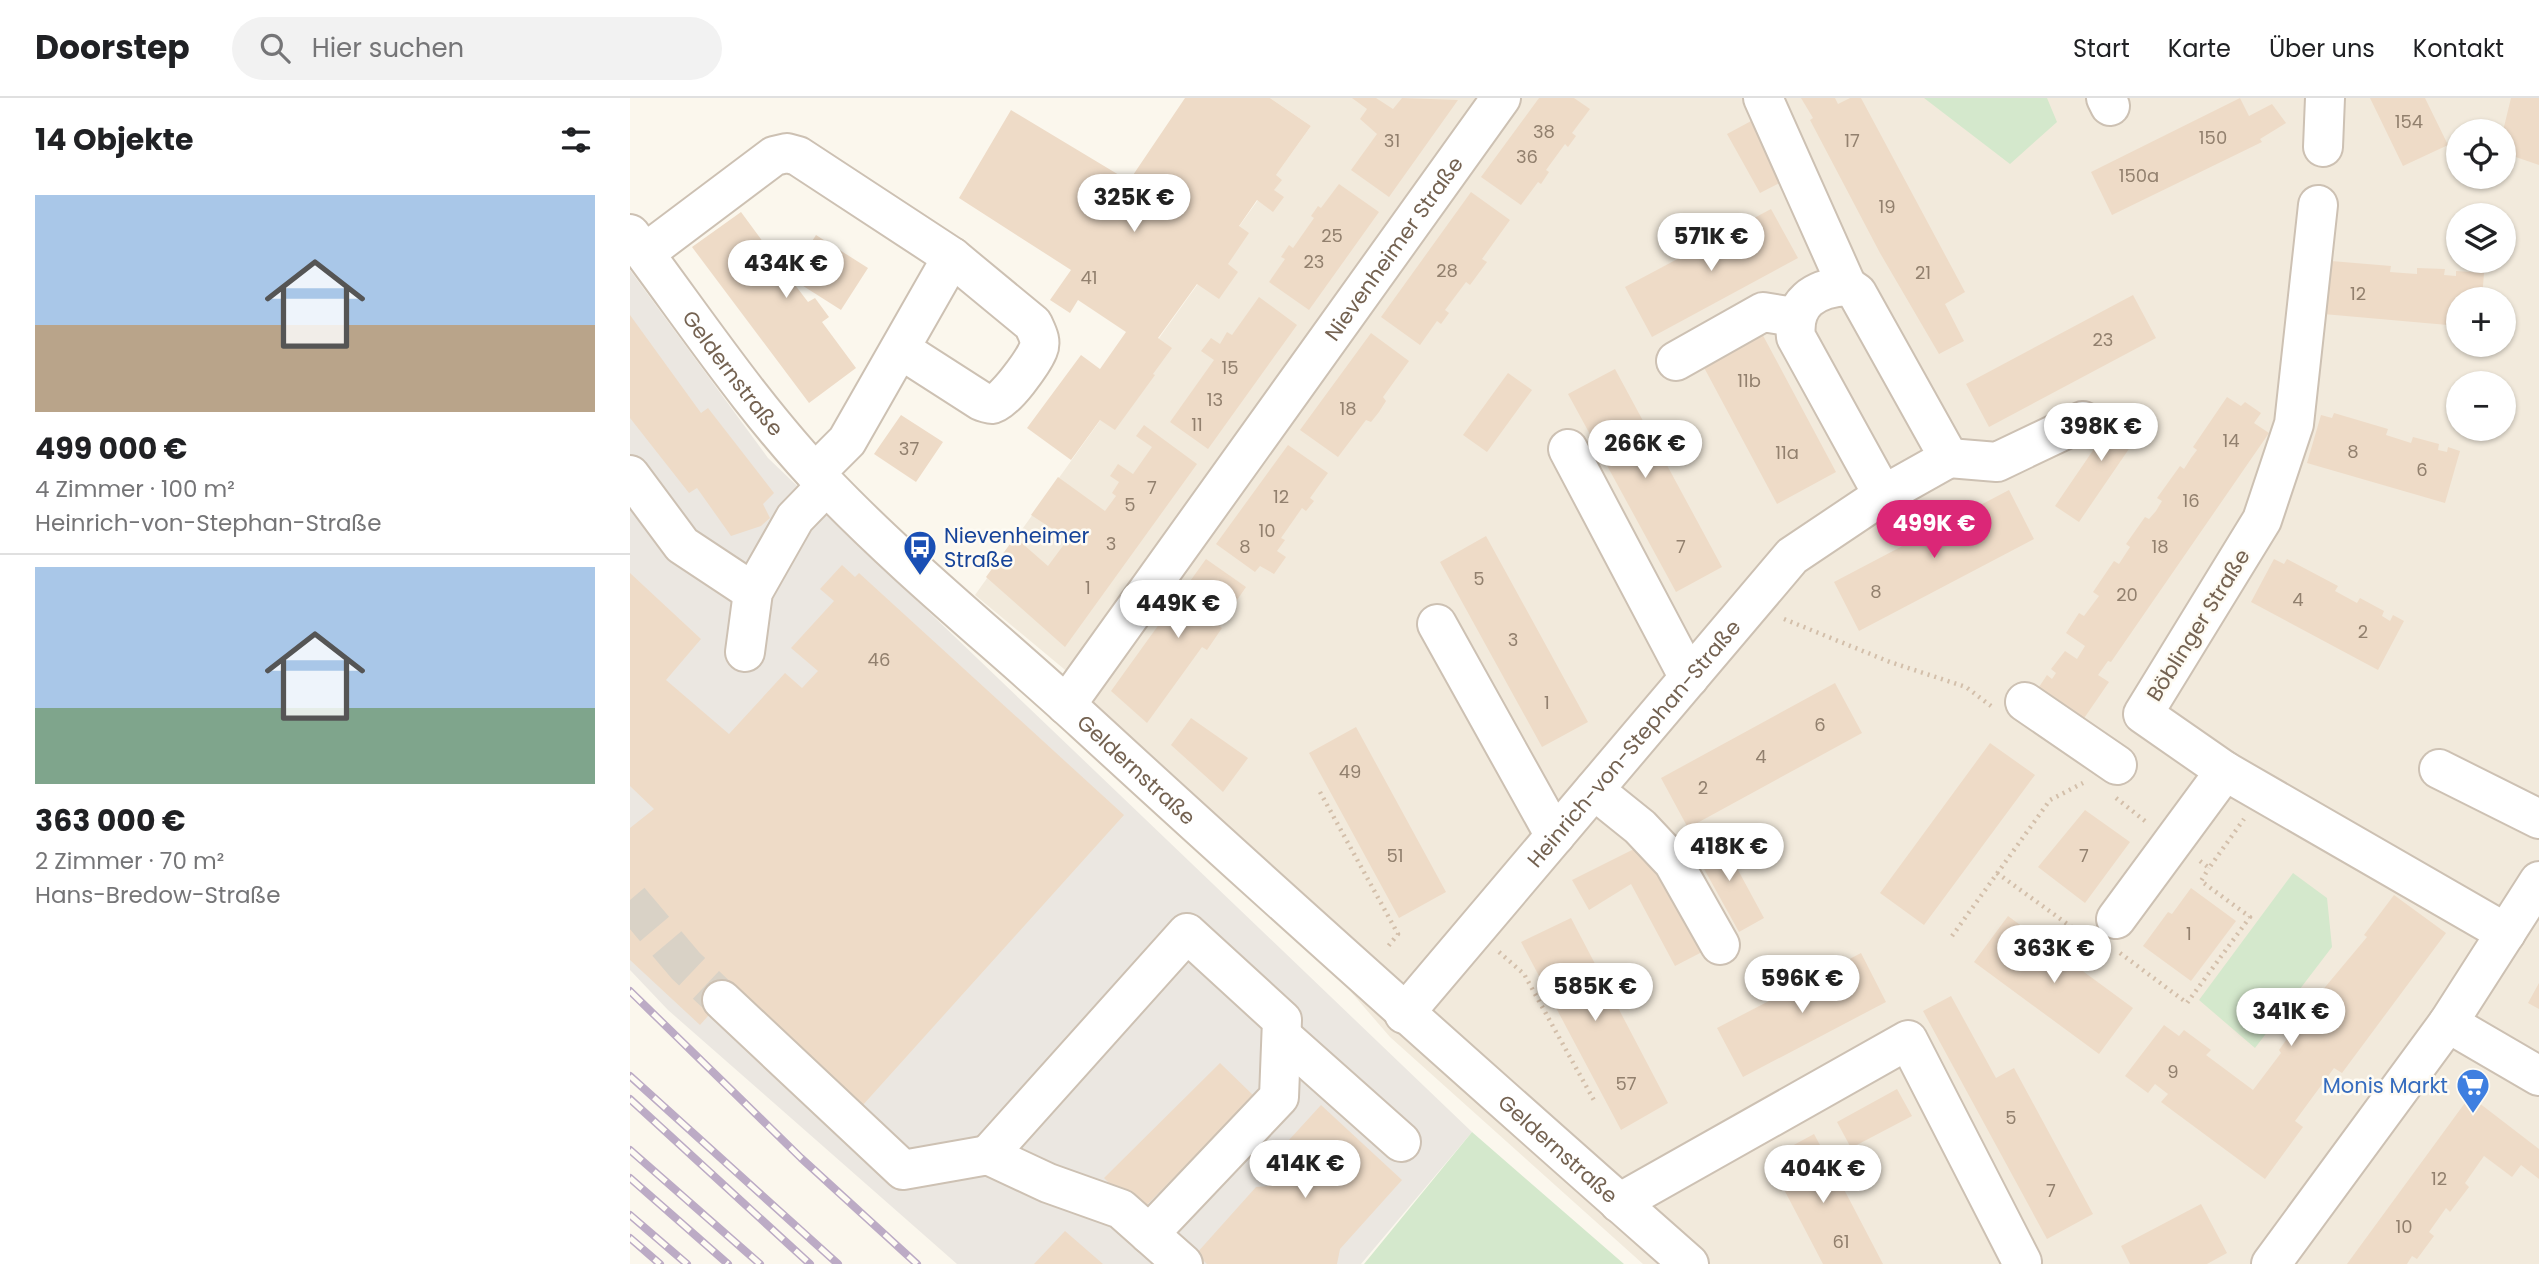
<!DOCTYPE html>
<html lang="de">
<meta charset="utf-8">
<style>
:root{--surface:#fff;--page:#f2f2f2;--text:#202124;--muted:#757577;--line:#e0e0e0;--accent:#db2777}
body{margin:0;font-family:Poppins,sans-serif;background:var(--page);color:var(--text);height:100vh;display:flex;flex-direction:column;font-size:26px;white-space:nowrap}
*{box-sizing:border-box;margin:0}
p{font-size:23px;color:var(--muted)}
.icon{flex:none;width:38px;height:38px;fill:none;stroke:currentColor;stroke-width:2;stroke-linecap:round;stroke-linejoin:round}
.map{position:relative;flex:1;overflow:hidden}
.drawer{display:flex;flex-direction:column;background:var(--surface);width:630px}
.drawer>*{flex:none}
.fabs{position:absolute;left:1816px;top:21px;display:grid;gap:14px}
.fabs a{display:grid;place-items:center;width:70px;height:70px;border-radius:50%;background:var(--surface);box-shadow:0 2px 5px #0004;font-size:35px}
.price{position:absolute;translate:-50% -60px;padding:0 16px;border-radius:24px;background:#fff;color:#222;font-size:23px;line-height:46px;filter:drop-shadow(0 2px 4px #0008)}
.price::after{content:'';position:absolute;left:50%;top:42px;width:21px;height:16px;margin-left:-10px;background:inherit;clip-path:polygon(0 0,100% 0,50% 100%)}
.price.current{background:var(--accent);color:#fff}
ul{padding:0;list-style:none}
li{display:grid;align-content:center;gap:14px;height:371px;padding:0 35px}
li+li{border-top:2px solid var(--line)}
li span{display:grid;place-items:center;height:217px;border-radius:0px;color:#555}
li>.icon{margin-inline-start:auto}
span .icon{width:126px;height:126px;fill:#fffc;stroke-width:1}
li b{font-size:30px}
h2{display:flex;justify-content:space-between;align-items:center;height:84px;padding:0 35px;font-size:30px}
header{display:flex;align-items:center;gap:42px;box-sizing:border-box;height:98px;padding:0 35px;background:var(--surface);border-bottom:2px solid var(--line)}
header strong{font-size:33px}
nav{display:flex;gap:38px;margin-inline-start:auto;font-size:24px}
.search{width:490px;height:63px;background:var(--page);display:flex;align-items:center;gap:18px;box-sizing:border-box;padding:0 24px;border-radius:38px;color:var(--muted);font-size:26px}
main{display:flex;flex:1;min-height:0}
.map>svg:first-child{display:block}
.residential{fill:#f2eadc;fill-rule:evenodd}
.industrial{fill:#ebe7e1}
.green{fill:#d4e8cc}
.building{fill:#eedbc7}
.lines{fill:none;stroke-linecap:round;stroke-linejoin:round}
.minor-tunnel{stroke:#d9d2c6;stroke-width:38;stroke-dasharray:38 19;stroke-linecap:butt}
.minor-casing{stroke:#cdc1b3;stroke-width:42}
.path{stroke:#d3bfaa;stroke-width:4.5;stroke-dasharray:2 5;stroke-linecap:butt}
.minor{stroke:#fff;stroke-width:38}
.rail-casing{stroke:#bcabc5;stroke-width:8}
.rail{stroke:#fefbf3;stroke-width:5;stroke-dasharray:16;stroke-linecap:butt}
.labels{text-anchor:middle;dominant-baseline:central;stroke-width:5;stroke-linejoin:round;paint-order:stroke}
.number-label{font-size:18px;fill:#92806e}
.street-label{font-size:21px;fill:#746251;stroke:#fefbf3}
.transit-label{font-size:21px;fill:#164399;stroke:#fefbf3;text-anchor:start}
.shop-label{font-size:21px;fill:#366cbe;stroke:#fefbf3;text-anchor:end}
</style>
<header>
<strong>Doorstep</strong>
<div class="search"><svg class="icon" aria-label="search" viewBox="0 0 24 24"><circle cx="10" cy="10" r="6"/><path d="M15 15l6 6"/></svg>Hier suchen</div>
<nav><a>Start</a><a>Karte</a><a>Über uns</a><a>Kontakt</a></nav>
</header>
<main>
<section class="drawer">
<h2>14 Objekte<svg class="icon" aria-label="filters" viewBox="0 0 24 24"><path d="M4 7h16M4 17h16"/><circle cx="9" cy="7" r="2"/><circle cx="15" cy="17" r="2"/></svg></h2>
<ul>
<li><span style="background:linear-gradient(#a9c7e8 60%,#b9a48a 0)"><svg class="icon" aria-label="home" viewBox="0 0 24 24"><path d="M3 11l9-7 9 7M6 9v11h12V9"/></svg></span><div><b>499 000 €</b><p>4 Zimmer · 100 m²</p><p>Heinrich-von-Stephan-Straße</p></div></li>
<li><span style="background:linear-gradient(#a9c7e8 65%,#7fa58c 0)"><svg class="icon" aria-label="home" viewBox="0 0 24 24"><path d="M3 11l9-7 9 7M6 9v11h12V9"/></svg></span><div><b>363 000 €</b><p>2 Zimmer · 70 m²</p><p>Hans-Bredow-Straße</p></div></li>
</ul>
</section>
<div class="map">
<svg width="1909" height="1166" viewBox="0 0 1909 1166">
<rect width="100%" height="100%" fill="#fbf7ed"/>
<!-- residential -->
<path class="residential" d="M640,0h1269v1166h-896l-253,-227 -251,-290 -56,-50 5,-8 -113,-94 336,-469zM1829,33h45v46h-45zM1829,117h45v46h-45zM1829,201h45v46h-45zM1829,285h45v46h-45z"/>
<!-- industrial -->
<path class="industrial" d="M0,172l138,188 704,674 -111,132h-404l-289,-254 -38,-40z"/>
<!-- green -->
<path class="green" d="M1294,0h123l10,24 -47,42z
M1663,775l34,25 5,49 -77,101 -56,-48z
M842,1034l152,132h-260z"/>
<!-- building -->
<path class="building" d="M555,0h85l41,28 -35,49 6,5 -8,10 10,7 -11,15 -16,-12 -18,26 10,7 -21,31 10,8 -19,27 -22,-15 -39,54 14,10 -19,26 2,1 -40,55 -15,-10 -29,40 -44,-32 54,-73 19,14 26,-37 -48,-32 -8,13 -20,-13 21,-30 -112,-72 52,-88 118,71z
M722,0h24l17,11 9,-11 56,2 -69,97 -38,-27 26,-36 -17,-15 7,-10z
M909,0h35l16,11 -18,24 4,3 -8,11 -3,-3 -19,26 3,2 -8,12 -3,-2 -17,23 -40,-28z
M1171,0h34l3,6 12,-6h11l104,194 -20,12 19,37 -25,13 -59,-101 -70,-133 3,-2z
M1610,0l9,18 23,-12 14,19 -26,16 2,3 -150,73 -21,-43z
M1740,0h55l23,47 -45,21z
M1881,0h28v67l-35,-12 -1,-22z
M1123,22l34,59 -27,14 -33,-59z
M709,86l40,28 -70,98 -40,-28 16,-23 -4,-2 8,-12 4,3 21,-30 -3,-2 7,-10 3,2z
M841,94l39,28 -28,39 5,3 -17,23 -4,-3 -21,28 4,3 -8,11 -4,-3 -17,24 -39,-28z
M1141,111l27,49 -146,79 -27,-50z
M111,114l48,65 27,-42 52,33 -27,42 -52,-33 19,25 7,-4 14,19 -7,5 34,46 -47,35 -117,-156z
M1701,163l60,5 -1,6 13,1 14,1v-6l28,1 -1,6 12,1v-5l28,2 -2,26h-23v27l-147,-13z
M1503,197l23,43 -167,89 -23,-43z
M629,199l38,28 -89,124 -38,-27 44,-62 -13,-9 10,-13 9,6 7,-12 5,3z
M0,217l71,98 7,-5 66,85 -11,11 7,14 -9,8 -30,10 -34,-48 -8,5 -59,-75z
M1129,230l77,144 -59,32 -77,-144z
M741,235l38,28 -26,36 3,4 -7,11 -8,10 -5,-2 -28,37 -38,-27z
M985,271l107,198 -46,25 -108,-198z
M878,275l24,17 -45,62 -24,-17z
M1597,299l14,9 4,-4 16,11 -7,10 15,10 -158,229 -3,-1 -10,14 11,7 -31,45 -40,-27 6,-10 -5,-3 8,-12 5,4 4,-6 -5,-4 14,-18 12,8 8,-13 -19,-13 13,-20 5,3 15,-20 -6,-4 21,-31 5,3 11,-17 -4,-3 19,-27 4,2 7,-8 6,-10 -5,-3 23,-32 4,3 7,-11 6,-8 -4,-3z
M1494,307l24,16 -69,101 -24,-16z
M1704,315l54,16 -2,6 25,8 2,-6 26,7 -1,6 9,2 1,-5 12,4 -15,52 -138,-40 14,-48 11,3z
M271,317l42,27 -27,40 -42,-28z
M514,327l53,39 -132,183 -79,-70 29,-40 33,29 20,-27 -37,-24 27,-38 47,34 11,-15 -4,-3 7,-11 -9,-6 8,-12 15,10 19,-27 -16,-11z
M658,347l40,28 -18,25 4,3 -8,10 -4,-3 -21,30 4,2 -8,11 9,6 -12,17 -14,-8 -5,6 -39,-28z
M1379,392l25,49 -175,92 -25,-49z
M856,438l102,186 -46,25 -102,-185z
M576,461l40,28 -27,39 3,2 -15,22 -5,-3 -55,76 -36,-32z
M1644,461l10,5 3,-5 51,27 -3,5 22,12 3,-5 24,13 -2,5 8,5 3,-6 11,6 -26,49 -127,-68z
M212,467l13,12 4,-4 265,242 -262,291 -128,-119 -34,38 -70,-65v-132l24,-19 -24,-23v-213l71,66 -35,41 63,54 56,-61 17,15 16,-17 -27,-23 43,-47 -14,-12z
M1205,585l27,50 -174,95 -27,-50z
M561,620l57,40 -25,34 -52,-47z
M726,629l90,165 -47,26 -90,-165z
M1360,645l45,32 -111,150 -44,-32z
M1455,712l45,32 -45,61 -47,-36z
M1089,737l45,83 -25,14 -46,-83z
M1014,746l58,108 -27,14 -44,-82 -42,26 -17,-30z
M1561,790l45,33 -45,60 -48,-35 25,-34 4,2z
M1764,797l52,38 -104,140 -8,-5 -39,53 8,6 -38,52 -104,-77 7,-8 -13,-10 -7,9 -23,-17 39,-51 15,11 5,-6 27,20 -5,5 47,35 28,-37 -2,-3 18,-25 3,2 24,-33 -3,-2 46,-55 -3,-2z
M1378,818l125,92 -34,46 -125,-92z
M941,820l97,185 -47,27 -100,-188z
M1231,855l25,49 -143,75 -26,-49z
M1909,885v26l-11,-6z
M1321,898l45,82 18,-10 79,146 -46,25 -124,-228z
M590,965l34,33 -115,117 -35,-35z
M1267,991l15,27 -61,32 -14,-26z
M1840,998l69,53v30l-18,-14 -9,12 -28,-21 -19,27 4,4 -19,25 -4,-4 -17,24 5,4 -17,23 -5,-3 -5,8h-60z
M691,1007l81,75 -62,69 -3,15h-130l-11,-10 60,-67 13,-1 -12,-11z
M1184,1036l34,63 35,67h-60l-55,-105z
M1571,1106l26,49 -20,11h-77l-9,-18z
M435,1133l38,33h-69z"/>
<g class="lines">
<!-- minor-tunnel -->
<path class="minor-tunnel" d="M0,802l56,66 36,34"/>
<defs>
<g id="minor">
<path d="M1133,0l84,188"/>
<path d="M1476,0l4,8"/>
<path d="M1693,49l2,-49"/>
<path d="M1688,107l-24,219 -32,96 -119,194 82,57 281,162"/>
<path id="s1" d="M0,136c64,85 123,175 197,252 81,84 172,157 258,236 199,183 401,363 604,542"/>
<path d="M15,155l129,-97 13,-3 11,3 154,101 81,67c4,9 9,17 5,26 -5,12 -34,53 -46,54 -2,0 -9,-2 -11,-3l-81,-52"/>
<path d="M1046,263l87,-49 31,5"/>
<path d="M938,351l121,229"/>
<path d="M1319,360l48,4 86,-41"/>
<path d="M185,375l32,-32 105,-184"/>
<path d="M0,377l52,70 71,47"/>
<path d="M807,526l118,212"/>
<path d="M115,554l8,-60 42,-74 31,-32"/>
<path d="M1395,604l92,63"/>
<path id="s2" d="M436,607l435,-607"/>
<path d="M1809,671l100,50"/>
<path d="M964,692l46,37 33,35 47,83"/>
<path d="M1486,821l109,-148"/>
<path d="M92,902l181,170 85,-15 60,28 73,26 62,55"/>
<path id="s3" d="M774,916l388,-458 91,-61 66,-37 -92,-165 -10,-7c-33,2 -55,17 -51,51l87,158"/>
<path d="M1818,925l91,53"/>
<path d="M653,939l118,105"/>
<path d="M358,1057l199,-222 95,87 -3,77 -130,137"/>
<path d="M989,1105l289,-163 114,222"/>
<path d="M1641,1166l177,-241 91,-142"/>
</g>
</defs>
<!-- minor casing -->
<use href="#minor" class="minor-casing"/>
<!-- path -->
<path class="path" d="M1154,521l106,43 76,25 25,19
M690,694l78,142 -12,15
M1486,700l29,23
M1570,763l9,7 35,-49
M1367,775l91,66
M1322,838l98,-136 33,-17
M869,854l25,22 72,130
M1490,855l67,50 63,-86 -49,-36 8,-13"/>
<!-- minor -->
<use href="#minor" class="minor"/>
<defs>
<path id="rail" d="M0,893l171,167 116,106
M0,978l208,188
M0,1001l180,165
M0,1052l130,114
M0,1080l98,86
M0,1117l57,49
M0,1140l30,26"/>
</defs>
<!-- rail casing -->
<use href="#rail" class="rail-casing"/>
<!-- rail -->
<use href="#rail" class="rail"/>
</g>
<!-- icons -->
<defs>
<symbol id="bus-pin" viewBox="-11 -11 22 30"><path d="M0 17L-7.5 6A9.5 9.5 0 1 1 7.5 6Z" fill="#1a4fb4" stroke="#fefbf3"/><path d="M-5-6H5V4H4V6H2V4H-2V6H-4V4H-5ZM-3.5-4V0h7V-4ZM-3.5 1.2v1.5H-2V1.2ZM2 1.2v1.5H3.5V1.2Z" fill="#fff"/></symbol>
<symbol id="supermarket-pin" viewBox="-11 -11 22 30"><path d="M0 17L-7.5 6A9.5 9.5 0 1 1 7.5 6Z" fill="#3f7fe0" stroke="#fefbf3"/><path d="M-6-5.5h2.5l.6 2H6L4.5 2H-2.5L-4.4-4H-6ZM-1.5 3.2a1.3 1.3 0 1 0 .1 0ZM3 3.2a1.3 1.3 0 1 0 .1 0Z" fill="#fff"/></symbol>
</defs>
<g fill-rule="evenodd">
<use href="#bus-pin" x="271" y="430" width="38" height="52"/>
<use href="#supermarket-pin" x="1824" y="968" width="38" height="52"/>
</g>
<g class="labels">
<!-- number labels -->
<g class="number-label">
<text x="1779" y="23">154</text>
<text x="914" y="33">38</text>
<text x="1583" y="39">150</text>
<text x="762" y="42">31</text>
<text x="1222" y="42">17</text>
<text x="897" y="58">36</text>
<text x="1509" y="77">150a</text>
<text x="1257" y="108">19</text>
<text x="702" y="137">25</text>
<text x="684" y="163">23</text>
<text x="817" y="172">28</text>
<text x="1293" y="174">21</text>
<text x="459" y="179">41</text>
<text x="1728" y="195">12</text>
<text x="1473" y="241">23</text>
<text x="600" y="269">15</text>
<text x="1119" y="282">11b</text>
<text x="585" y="301">13</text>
<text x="718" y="310">18</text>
<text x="567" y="326">11</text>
<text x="1601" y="342">14</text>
<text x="279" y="350">37</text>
<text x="1723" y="353">8</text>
<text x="1157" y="354">11a</text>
<text x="1792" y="371">6</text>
<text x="522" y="389">7</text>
<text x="651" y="398">12</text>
<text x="1561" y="402">16</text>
<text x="500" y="406">5</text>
<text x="637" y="432">10</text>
<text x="481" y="445">3</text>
<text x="615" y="448">8</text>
<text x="1051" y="448">7</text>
<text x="1530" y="448">18</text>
<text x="849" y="480">5</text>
<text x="458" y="489">1</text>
<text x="1246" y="493">8</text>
<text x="1497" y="496">20</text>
<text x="1668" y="501">4</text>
<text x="1733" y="533">2</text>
<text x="883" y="541">3</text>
<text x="249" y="561">46</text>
<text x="917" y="604">1</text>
<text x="1190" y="626">6</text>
<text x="1131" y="658">4</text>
<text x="720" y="673">49</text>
<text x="1073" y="689">2</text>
<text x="765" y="757">51</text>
<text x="1454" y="757">7</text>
<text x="1559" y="835">1</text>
<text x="1543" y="973">9</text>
<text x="996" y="985">57</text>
<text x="1381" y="1019">5</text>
<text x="1809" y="1080">12</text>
<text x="1421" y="1092">7</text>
<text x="1774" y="1128">10</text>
<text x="1211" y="1143">61</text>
</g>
<!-- street labels -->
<g class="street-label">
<text stroke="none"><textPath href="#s2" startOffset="562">Nievenheimer Straße</textPath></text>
<text stroke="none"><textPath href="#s1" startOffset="173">Geldernstraße</textPath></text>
<text transform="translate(1568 527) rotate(-58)">Böblinger Straße</text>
<text stroke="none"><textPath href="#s3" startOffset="355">Heinrich-von-Stephan-Straße</textPath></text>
<text stroke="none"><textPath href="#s1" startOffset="740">Geldernstraße</textPath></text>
<text stroke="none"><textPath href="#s1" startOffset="1307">Geldernstraße</textPath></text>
</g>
<!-- transit labels -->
<g class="transit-label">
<text x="314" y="437">Nievenheimer<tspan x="314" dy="24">Straße</tspan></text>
</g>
<!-- shop labels -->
<g class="shop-label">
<text x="1818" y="987">Monis Markt</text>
</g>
</g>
</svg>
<div class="fabs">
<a><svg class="icon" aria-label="locate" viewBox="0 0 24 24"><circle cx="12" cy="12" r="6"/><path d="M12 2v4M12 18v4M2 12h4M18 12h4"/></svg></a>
<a><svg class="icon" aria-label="layers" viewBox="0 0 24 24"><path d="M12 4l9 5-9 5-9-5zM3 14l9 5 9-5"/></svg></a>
<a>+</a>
<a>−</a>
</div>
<b class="price" style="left:504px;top:136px">325K €</b>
<b class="price" style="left:1081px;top:175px">571K €</b>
<b class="price" style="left:156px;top:202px">434K €</b>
<b class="price" style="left:1471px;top:365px">398K €</b>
<b class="price" style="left:1015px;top:382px">266K €</b>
<b class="price current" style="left:1304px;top:462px">499K €</b>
<b class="price" style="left:548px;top:542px">449K €</b>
<b class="price" style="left:1099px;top:785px">418K €</b>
<b class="price" style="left:1424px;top:887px">363K €</b>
<b class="price" style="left:1172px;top:917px">596K €</b>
<b class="price" style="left:965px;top:925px">585K €</b>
<b class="price" style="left:1661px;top:950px">341K €</b>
<b class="price" style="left:675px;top:1102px">414K €</b>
<b class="price" style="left:1193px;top:1107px">404K €</b>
</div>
</main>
